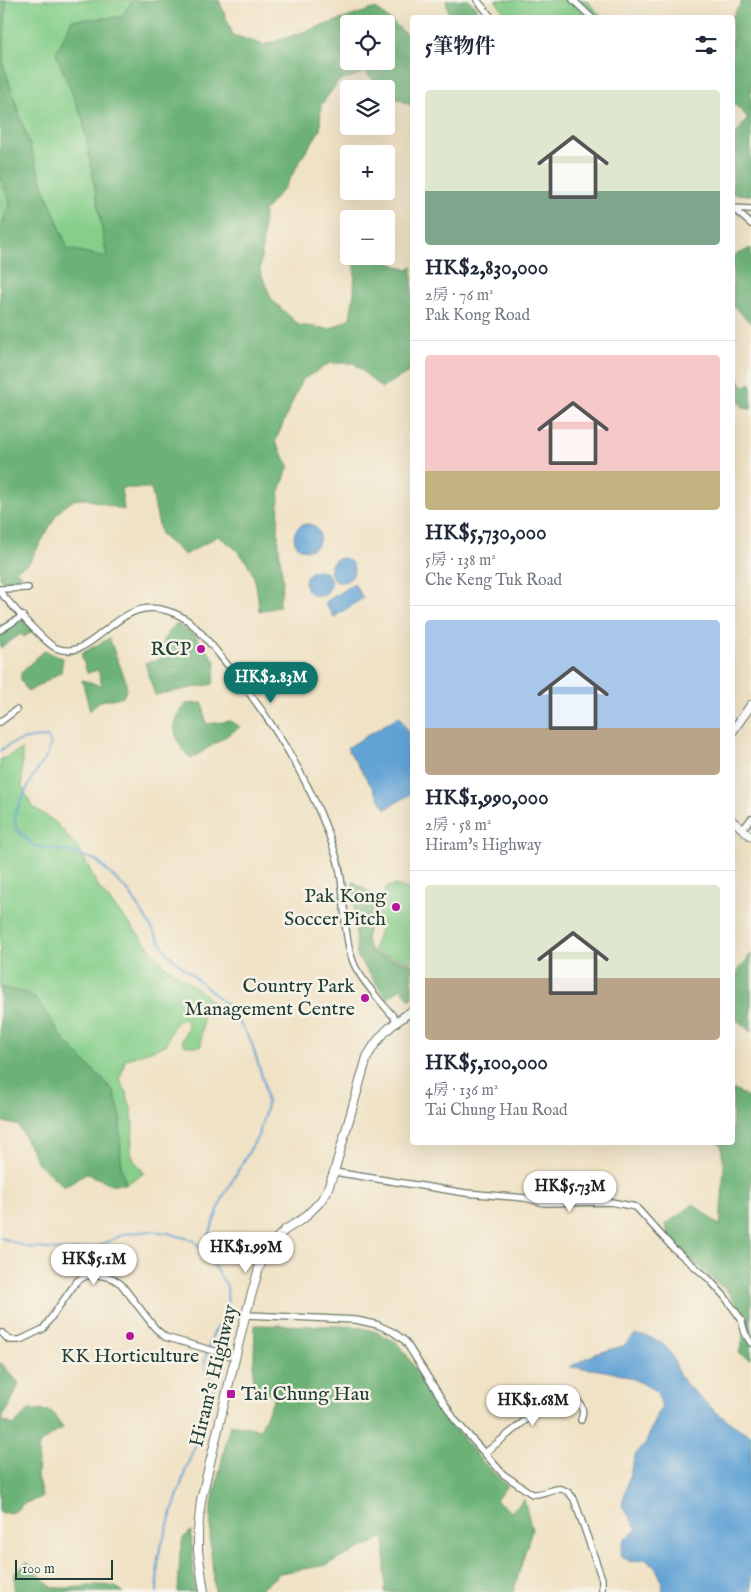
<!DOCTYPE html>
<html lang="zh-TW">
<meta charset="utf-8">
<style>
:root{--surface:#fff;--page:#f2f2f3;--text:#1f2937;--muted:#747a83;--line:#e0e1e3;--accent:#0f766e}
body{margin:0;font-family:"IM FELL English","Noto Serif TC",serif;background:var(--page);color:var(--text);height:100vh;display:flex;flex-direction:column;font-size:19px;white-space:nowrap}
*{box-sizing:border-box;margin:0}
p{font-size:16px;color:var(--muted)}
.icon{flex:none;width:28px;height:28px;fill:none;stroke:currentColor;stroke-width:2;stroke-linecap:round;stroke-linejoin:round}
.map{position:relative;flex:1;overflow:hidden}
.side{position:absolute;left:410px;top:15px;width:325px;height:1130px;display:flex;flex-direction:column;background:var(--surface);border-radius:5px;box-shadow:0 5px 20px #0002}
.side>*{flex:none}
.buttons{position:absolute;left:340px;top:15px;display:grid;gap:10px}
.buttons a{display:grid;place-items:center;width:55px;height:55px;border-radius:5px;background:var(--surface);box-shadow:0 5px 20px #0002;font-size:25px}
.scale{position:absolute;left:15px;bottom:12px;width:98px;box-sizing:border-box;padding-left:5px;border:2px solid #1f3d34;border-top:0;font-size:14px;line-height:18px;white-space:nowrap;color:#1f3d34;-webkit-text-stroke:4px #f7f3e8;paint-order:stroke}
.price{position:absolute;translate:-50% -42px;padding:0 11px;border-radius:18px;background:#fff;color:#222;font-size:16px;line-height:32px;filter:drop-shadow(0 1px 2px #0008)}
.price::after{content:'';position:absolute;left:50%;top:30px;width:15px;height:11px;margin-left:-8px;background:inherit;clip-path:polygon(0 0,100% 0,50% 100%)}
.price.active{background:var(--accent);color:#fff}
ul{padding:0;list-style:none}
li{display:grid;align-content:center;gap:10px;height:265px;padding:0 15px}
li+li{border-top:1px solid var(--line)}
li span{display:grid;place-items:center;height:155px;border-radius:5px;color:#555}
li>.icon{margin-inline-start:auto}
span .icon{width:90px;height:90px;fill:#fffc;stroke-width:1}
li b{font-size:21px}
h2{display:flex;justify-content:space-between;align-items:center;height:60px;padding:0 15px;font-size:21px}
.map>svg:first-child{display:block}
.green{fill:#86cf8b;stroke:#528660}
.forest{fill:#6cb277;stroke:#467856;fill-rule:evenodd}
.water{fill:#62a3d6;stroke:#407085}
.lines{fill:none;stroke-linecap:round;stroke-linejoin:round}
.stream{stroke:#62a3d6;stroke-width:2}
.minor-casing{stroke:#687767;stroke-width:8}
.tertiary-casing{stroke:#687767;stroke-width:9}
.secondary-casing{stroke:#687767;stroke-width:10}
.minor{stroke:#fff;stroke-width:5.5}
.tertiary{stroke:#fff;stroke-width:7}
.secondary{stroke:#fff;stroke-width:8}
.poi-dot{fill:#b5179e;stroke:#f7f3e8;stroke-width:2}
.labels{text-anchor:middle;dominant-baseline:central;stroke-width:5;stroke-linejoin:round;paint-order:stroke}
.poi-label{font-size:20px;fill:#1f3d34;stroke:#f7f3e8;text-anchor:end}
.street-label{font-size:20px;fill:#1f3d34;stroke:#f7f3e8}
</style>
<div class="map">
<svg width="751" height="1592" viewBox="0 0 751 1592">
<rect width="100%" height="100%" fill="#f7f3e8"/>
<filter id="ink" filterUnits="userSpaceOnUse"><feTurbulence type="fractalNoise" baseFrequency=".02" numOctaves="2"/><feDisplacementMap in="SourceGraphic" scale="10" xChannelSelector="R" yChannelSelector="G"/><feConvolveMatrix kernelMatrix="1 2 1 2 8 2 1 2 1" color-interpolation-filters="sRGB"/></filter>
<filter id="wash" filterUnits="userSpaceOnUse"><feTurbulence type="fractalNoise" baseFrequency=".0096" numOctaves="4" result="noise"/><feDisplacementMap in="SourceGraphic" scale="20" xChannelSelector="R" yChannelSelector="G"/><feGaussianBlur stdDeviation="1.12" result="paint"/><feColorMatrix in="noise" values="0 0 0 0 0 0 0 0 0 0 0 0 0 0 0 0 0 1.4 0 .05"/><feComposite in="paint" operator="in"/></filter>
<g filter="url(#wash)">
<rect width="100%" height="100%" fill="#f0e2c5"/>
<!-- green -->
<path class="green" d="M6,0h127l-12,17 -49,3 -16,33 27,67 24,138 -39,-9 -28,-72 -37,-113z
M495,0h91l16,17h-95z
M0,176l10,25 -10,30z
M22,749v38l11,20 22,15 25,28 19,38 66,78 40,28 8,11 -10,10 -2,31h-16l-3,-6 6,-14 -3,-7c-13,0 -14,15 -19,26l-41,15 -5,19 7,16 5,17 1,17 -2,23 3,8 10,13 -18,11 -5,-17 -1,-53 -6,-22 -13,-15 -28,-26 -17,-22 -56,-42v-227z
M394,885l18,5v72l-39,-11 8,-25 -6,-2 11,-36z"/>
<!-- forest -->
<path class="forest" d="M0,0h6l-3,64 37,113 28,72 39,8 -24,-137 -27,-66 16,-34 49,-3 12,-17h86l14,35 31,10 112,-37 36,31v67l-26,-13v-4h-4l-17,-17 -26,9 -18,24 -1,25 -17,26 -18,31 -21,24 -1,26 -3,34 12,29 27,25 31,4 20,-11 4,-25 1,-30 10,-7h8l35,14 4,-4v104l-31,18 -27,-25h-24l-28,17 -27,62 14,23 -10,29 -1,46 5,41 -4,26 -20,4c-2,-37 -9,-54 -41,-75l-33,19 -24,-20 -10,-47h-30l3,22 -37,-11h-7l-6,1 -10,7 -7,7 -28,49 -14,7 6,5 -3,5 -6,3h-8l-4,-5v-347l10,-30 -10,-25zM349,24h37v37h-37z
M446,0h23l9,9c-11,9 -14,11 -29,6z
M743,0h8v195l-19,-1 1,-56 15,-20 -16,-16v-85z
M751,248v75l-18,-17 -1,-49z
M733,371l11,16 7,-4v26l-7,-1c-11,-15 -12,-19 -11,-37z
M24,618l11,12 -11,7 -3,-3 -21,14v-16z
M176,624l19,11 21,27 -3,22 -58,11 -10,-32 16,-4c-2,-17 4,-23 15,-35z
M109,638l17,43v10l-3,6 -23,4 -10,10 -8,-31 20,6 -4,-16 -11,3 -6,-19z
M45,650l9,5 9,3 -2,14 -33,20 -7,-12v-8z
M203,703l3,21 25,-3 9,6 -49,32c-10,-10 -21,-26 -14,-41 2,-5 6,-9 9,-14z
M353,881l23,15 -10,44 6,13 40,11v34l-2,2 -9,-12 -14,11 -30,-43z
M751,954v78l-18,-15v-35l7,-14z
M0,987l26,6 10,5 28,42 50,52 6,22 1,53 5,17h-15l-25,-11 -22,14 -27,-25 -18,-36 -19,-5z
M733,1089l14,8 4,9v253l-12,-6 9,-31 -19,-29 -60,-52 -3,-17 28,-20 26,22 4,-59 -3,-22 -3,-2 14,-1z
M255,1325l99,1 23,6 19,10 10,12 29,49 44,55 28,28 -11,14 15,12 13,-13 8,31 -19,62h-128v-55l-59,28 -46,8 -22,19h-43l-5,-48 1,-36 19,-84 30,5 15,-32 -22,-15z
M0,1363h1l18,20 -11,26 -7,11 13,5 15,-15 22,1 12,17 -24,16 -2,32 5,21 -19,7 -9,8 -14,1z
M191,1531l4,61h-17l2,-39 3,-15z
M27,1562c5,5 21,23 25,25 20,5 56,-10 71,5h-109l1,-19z"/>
<!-- water -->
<path class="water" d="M294 537a13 13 0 1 1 26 0a13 13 0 1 1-26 0Z
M330 570a12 12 0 1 1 24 0a12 12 0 1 1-24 0Z
M305 583a13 13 0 1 1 26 0a13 13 0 1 1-26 0Z
M354,583l9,15 -29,19 -10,-14z
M399,716l13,22v55l-26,16 -39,-61z
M635,1335c16,1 31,7 38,22 5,12 4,18 14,28 17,17 42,40 64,50v157h-88c-2,-16 -4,-22 -17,-33l-15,3 -10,-6c1,-17 3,-17 16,-27l-15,-24 13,-50 11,-12 8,-22 8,-14 -5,-15c-31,-20 -52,-22 -88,-25l26,-13 28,-8z"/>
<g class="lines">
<!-- stream -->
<path class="stream" d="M0,751c14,-11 30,-14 47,-14l4,6 -4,13 -15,22 -17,35 1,16 18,17 33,5 29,9 34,33 37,60 63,55 21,33 13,42 3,22 -8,29 -36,63 -16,43 -1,14
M0,1237l26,10 44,4 29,-5 25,-12 25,-3 19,2 25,7 13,14 21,32 1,25 -16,25 -7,24v7l7,16 2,8 -1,9 -26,66 -29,90 -1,36"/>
</g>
</g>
<g filter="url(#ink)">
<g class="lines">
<defs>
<path id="minor" d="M477,0l15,18
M573,0l19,18
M732,208l19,1
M733,208l18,16
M0,589l28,-1
M0,592c11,12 44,51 56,56 39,16 59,-54 112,-37 10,3 19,8 26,15 14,13 25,29 37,43 45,57 85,120 106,190 10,34 4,72 17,105 8,18 30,41 43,57
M0,630l23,-14
M0,722l16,-12
M743,829l8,-10
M334,1172l132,21 59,5 19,5 67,-1 25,5 37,41 36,31 16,18 16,22 4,14 6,10
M246,1315l110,5 22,5 15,7 12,9 50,79 48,54 29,20c17,2 27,-16 42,5l28,80v13
M2,1333l7,7h11l23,-11 34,-48 9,-5 13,-1 13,3 9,6 34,44 10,9 70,20
M485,1453l63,-51c16,-12 41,-3 33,18"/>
<path id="tertiary" d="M732,820l19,17"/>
<path id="secondary" d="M732,732l19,-27
M204,1592l-6,-41v-20l3,-31 43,-179 15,-53 7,-15 11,-15 8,-8 19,-12 15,-15 7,-10 8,-21 33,-115c12,-22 25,-33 45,-46"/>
</defs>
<!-- minor casing -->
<use href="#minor" class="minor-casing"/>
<!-- tertiary casing -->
<use href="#tertiary" class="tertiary-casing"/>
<!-- secondary casing -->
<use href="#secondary" class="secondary-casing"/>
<!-- minor -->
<use href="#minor" class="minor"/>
<!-- tertiary -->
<use href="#tertiary" class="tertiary"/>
<!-- secondary -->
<use href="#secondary" class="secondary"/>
</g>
</g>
<!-- markers -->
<g class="poi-dot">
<circle cx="201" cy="649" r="5"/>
<circle cx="396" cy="907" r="5"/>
<circle cx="365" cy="998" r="5"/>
<circle cx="130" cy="1336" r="5"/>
<rect x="226" y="1389" width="10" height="10" rx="2.5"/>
</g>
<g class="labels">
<!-- poi labels -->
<g class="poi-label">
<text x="191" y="649">RCP</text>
<text x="386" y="896">Pak Kong<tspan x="386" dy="23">Soccer Pitch</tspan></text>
<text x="355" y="986">Country Park<tspan x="355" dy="23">Management Centre</tspan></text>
<text x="130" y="1356" text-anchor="middle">KK Horticulture</text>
<text x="241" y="1394" text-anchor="start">Tai Chung Hau</text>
</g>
<!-- street labels -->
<g class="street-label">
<text transform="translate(214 1376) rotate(-76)">Hiram's Highway</text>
</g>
</g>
</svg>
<div class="buttons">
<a><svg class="icon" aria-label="locate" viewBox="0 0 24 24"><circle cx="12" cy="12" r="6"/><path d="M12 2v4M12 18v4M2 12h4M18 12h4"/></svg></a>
<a><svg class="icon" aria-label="layers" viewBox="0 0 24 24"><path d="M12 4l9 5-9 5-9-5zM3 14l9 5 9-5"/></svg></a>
<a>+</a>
<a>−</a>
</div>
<div class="scale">100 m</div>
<b class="price active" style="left:271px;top:704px">HK$2.83M</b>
<b class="price" style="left:570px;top:1213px">HK$5.73M</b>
<b class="price" style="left:246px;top:1274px">HK$1.99M</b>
<b class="price" style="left:94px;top:1286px">HK$5.1M</b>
<b class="price" style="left:533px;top:1427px">HK$1.68M</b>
<section class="side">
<h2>5筆物件<svg class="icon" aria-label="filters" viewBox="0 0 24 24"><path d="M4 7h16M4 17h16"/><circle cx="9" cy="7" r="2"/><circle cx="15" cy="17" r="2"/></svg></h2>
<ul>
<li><span style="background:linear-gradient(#dfe7d0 65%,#7fa58c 0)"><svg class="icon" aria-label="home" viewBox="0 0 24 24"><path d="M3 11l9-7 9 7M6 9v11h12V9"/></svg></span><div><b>HK$2,830,000</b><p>2房 · 76 m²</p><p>Pak Kong Road</p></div></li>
<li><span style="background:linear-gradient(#f6c9c9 75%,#c2b280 0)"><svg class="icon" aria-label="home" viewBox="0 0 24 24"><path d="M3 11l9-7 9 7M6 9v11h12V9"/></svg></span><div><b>HK$5,730,000</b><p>5房 · 138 m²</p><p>Che Keng Tuk Road</p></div></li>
<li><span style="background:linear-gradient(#a9c7e8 70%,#b9a48a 0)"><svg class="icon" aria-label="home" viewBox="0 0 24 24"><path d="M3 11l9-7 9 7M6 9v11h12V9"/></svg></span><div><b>HK$1,990,000</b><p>2房 · 58 m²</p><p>Hiram's Highway</p></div></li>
<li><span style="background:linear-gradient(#dfe7d0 60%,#b9a48a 0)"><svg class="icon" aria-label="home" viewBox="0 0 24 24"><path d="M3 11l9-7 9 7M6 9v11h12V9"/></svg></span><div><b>HK$5,100,000</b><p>4房 · 136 m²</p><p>Tai Chung Hau Road</p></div></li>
</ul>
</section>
</div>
